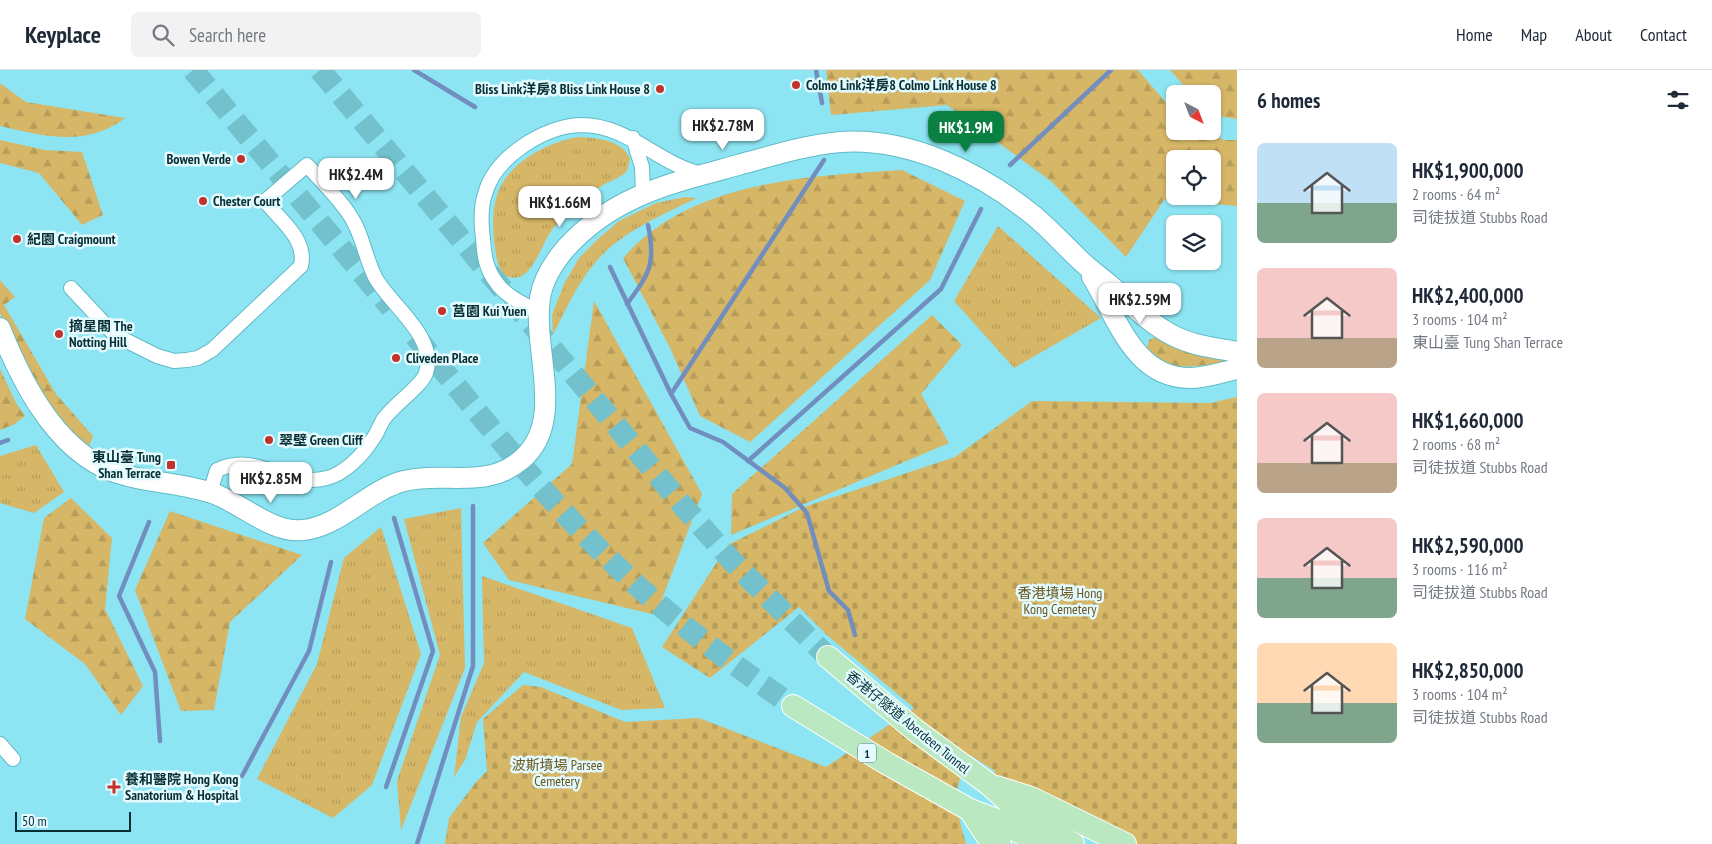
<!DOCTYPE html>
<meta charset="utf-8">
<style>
:root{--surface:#fff;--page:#f2f2f3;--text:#1f2937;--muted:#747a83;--line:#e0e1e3;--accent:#0b8043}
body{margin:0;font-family:"PT Sans Narrow","Noto Sans TC",sans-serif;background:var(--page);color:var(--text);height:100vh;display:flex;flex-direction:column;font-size:19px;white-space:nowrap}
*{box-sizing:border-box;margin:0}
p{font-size:16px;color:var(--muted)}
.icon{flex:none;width:28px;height:28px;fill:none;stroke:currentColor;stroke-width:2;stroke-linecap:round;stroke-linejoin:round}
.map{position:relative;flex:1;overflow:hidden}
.details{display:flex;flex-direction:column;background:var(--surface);width:475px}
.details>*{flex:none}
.needle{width:32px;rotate:138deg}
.controls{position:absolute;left:1166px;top:15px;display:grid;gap:10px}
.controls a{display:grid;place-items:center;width:55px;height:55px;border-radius:8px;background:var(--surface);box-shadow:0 1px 4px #0004;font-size:25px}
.scale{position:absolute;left:15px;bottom:12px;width:116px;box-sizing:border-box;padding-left:5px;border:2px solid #072f34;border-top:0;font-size:14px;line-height:18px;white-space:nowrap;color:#072f34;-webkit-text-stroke:4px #e3fbff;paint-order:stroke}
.price{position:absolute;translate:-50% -42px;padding:0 11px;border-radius:10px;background:#fff;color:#222;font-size:16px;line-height:32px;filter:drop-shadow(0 1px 2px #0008)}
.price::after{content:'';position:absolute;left:50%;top:30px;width:15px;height:11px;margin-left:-8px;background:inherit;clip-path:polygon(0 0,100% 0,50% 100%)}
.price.on{background:var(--accent);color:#fff}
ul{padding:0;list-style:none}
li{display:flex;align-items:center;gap:15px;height:125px;padding:0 20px}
li span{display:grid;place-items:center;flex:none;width:140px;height:100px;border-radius:8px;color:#555}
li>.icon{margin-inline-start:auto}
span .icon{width:60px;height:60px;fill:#fffc;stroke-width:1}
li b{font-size:21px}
h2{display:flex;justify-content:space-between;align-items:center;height:60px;padding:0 20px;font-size:21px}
header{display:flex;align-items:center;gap:30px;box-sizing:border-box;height:70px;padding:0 25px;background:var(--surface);border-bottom:1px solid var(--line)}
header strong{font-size:24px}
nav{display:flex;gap:28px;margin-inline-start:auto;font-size:18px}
.search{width:350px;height:45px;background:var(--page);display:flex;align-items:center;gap:12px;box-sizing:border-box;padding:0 18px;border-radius:8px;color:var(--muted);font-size:19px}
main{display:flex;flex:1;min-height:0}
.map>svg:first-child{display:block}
.grass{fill:url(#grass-tufts)}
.forest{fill:url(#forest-firs);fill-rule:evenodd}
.cemetery{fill:url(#cemetery-stones)}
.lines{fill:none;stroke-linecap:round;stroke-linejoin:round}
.stream{stroke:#718ebe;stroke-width:4.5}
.trunk-tunnel{stroke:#72c1cd;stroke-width:22;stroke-dasharray:22 11;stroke-linecap:butt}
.minor-casing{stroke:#61bac7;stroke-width:16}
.secondary-casing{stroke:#61bac7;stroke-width:22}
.trunk-casing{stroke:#fff;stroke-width:24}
.minor{stroke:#fff;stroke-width:14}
.secondary{stroke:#fff;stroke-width:20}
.trunk{stroke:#bae8c0;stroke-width:22}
.poi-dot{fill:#c1332b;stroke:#e3fbff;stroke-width:2}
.labels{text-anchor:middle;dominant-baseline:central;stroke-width:5;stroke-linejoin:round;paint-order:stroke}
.shield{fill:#e3fbff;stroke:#496c71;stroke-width:1}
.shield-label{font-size:12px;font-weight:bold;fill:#072f34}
.poi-label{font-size:14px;font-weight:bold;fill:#072f34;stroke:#e3fbff;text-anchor:start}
.park-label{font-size:14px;fill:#6a551d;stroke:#e3fbff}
.street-label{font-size:14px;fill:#072f34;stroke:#e3fbff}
</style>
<header>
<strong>Keyplace</strong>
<div class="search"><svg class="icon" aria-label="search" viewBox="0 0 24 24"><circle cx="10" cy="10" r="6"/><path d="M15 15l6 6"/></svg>Search here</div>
<nav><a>Home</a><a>Map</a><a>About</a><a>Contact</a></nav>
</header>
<main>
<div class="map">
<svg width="1237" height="774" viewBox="0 0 1237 774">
<defs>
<pattern id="grass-tufts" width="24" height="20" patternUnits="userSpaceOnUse" patternTransform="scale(1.25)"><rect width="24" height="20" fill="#d6b667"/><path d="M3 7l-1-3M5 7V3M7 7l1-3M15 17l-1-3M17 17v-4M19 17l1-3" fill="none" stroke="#b69d5a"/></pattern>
<pattern id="forest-firs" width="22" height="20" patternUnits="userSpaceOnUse" patternTransform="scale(1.25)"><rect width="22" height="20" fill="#d6b667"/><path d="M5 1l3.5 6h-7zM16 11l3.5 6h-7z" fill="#b69d5a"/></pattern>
<pattern id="cemetery-stones" width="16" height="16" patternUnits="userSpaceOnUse" patternTransform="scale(1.25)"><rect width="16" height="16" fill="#d6b667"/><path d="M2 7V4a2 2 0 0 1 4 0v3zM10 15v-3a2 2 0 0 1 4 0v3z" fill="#b69d5a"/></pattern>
</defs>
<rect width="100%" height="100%" fill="#8de5f3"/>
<!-- grass -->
<path class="grass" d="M580,67c18,1 41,3 50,21l-3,13c-8,8 -18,10 -27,16 -18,11 -35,26 -48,43 -12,16 -21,57 -46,46 -10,-9 -10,-23 -12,-35 -1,-15 -2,-28 2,-42 8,-35 52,-58 84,-62z
M685,127l12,1c-31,15 -64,29 -90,52 -25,23 -39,55 -54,85l-1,-20 12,-31 15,-26 19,-19 21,-18 37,-18z
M998,156l103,92 -87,50 -60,-67z
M36,375l28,47 -30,21 -34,-10v-47z
M461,438l4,160 -64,162 -4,-49 43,-126 -36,-136z
M381,457l40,127 -49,131 -39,33 -76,-39 60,-115 27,-106z
M482,506l150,52 33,80 -44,2 -97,-38 -47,50 -12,38 -11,17 7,-60 23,-54z"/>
<!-- forest -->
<path class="forest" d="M826,0h312l37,43v18h26l24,9h12v66l-73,-6 -38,57 -74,-75 -105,-77 -116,10zM1175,89h37v37h-37z
M1170,0h67v49l-14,-2 -10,-6 -1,-17h-21z
M0,13l26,19 99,16c-39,30 -81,18 -125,8z
M0,70l45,10 37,2 21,63 -21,10 -43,-52 -39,-10z
M902,100l63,31 -35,79 -180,162 -50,-26 -30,-68 -47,-90c67,-77 184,-82 279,-88z
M0,210l15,17 -11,8 52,89 37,42 -5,13 -34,-36 -34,-56 -20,-44z
M594,231l108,193 -46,121 -147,-35 -26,-37 89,-79z
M932,245l30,30 -41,49 28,49 -218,92 1,-41z
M1157,266l69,23v3c-19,3 -74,14 -79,-15l2,-7z
M0,299l16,34 9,13 -12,9 -13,5z
M71,428l41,40 -7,71 38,77 -22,29 -36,-51 -60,-45 19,-101z
M170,441l132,44 -72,67 -16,88 -33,1 -46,-121z"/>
<!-- cemetery -->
<path class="cemetery" d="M1237,327v447h-105l-140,-67 3,-6 -25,-16c-19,37 -15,50 -4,89h-521l4,-26 27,-36 11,-11 -4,-52 40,-34 18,2 84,35 74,-4 127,49 88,-59 -86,-72 -29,-29 -89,71 -48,-31 66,-102 76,-38 151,-50 77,-56 178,2z"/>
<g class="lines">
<!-- stream -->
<path class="stream" d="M414,0l61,37
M816,0l6,33
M1010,95l101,-95
M610,197l61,127 19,34 33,14 62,46 22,25 22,78 19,19 7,25
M627,234c23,-31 29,-41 21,-79
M671,324l153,-234
M0,373l8,-3
M748,391l193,-172 40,-80
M149,452l-30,74 36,76 5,69
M242,706l67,-125 22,-89
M386,717l47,-136 -39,-133
M417,774l56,-178v-160"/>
<!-- trunk-tunnel -->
<path class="trunk-tunnel" d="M193,0l198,238
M320,0l364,437 50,56 94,94
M415,266c59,71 116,145 181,210 60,61 127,112 197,160"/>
<defs>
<path id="minor" d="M633,68l9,29 1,26
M71,218l44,47 42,21 17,5 13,-1 11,-2 14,-8 89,-84c6,-27 -20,-45 -36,-65l42,-36c14,16 30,31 42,49 13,18 16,43 26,63 15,28 63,60 51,96 -4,13 -33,32 -43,47 -4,7 -6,14 -11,20 -9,15 -28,34 -45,38 -41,11 -69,-27 -110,-8l-7,22
M538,242c-14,-8 -33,-16 -42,-30 -10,-13 -12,-27 -13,-43 -2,-15 -3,-30 2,-45 10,-37 59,-68 96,-69 48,0 77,39 121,49
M0,674l13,15"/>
<path id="secondary" d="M1092,207c25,40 42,102 99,101 15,0 31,-6 46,-9
M0,258c23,58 61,133 128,148 28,7 59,8 87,18 28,11 59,40 88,36 38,-4 65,-40 101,-49 40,-10 82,9 117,-21 46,-38 11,-110 19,-162 3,-19 14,-36 26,-50 48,-53 106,-65 172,-83 33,-9 68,-20 102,-23 70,-5 141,31 193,73 17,14 31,30 47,45 10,10 21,17 31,26 20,18 39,38 63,50 20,10 42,12 63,16"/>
<path id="trunk" d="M828,587l87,73 75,55 31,28 52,31
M793,636l93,57 84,47 29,11 42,23
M996,717l35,11 94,46
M970,740l17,26 13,8"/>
</defs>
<!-- minor casing -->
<use href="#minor" class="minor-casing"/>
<!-- secondary casing -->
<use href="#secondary" class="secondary-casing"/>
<!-- trunk casing -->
<use href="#trunk" class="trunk-casing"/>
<!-- minor -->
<use href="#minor" class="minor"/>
<!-- secondary -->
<use href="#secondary" class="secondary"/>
<!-- trunk -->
<use href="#trunk" class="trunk"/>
</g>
<!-- markers -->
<g class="poi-dot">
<circle cx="796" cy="15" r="5"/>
<circle cx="660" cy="19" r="5"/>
<circle cx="241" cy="89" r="5"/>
<circle cx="203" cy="131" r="5"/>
<circle cx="17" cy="169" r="5"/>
<circle cx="442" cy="241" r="5"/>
<circle cx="59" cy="264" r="5"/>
<circle cx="396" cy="288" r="5"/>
<circle cx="269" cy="370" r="5"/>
<rect x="166" y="390" width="10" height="10" rx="2.5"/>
<path d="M111.5 709.5h5v5h5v5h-5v5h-5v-5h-5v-5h5z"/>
</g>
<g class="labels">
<!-- shield labels -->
<rect class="shield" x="858" y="673.5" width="18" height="19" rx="4"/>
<g class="shield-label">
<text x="867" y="683">1</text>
</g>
<!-- poi labels -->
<g class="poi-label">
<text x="806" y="15">Colmo Link洋房8 Colmo Link House 8</text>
<text x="650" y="19" text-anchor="end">Bliss Link洋房8 Bliss Link House 8</text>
<text x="231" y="89" text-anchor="end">Bowen Verde</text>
<text x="213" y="131">Chester Court</text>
<text x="27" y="169">紀園 Craigmount</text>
<text x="452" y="241">莒園 Kui Yuen</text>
<text x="69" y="256">摘星閣 The<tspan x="69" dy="16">Notting Hill</tspan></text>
<text x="406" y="288">Cliveden Place</text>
<text x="279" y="370">翠壁 Green Cliff</text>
<text x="161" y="387" text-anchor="end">東山臺 Tung<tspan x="161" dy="16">Shan Terrace</tspan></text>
<text x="125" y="709">養和醫院 Hong Kong<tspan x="125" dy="16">Sanatorium &amp; Hospital</tspan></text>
</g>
<!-- park labels -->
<g class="park-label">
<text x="1060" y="523">香港墳場 Hong<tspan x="1060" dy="16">Kong Cemetery</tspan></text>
<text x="557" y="695">波斯墳場 Parsee<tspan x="557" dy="16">Cemetery</tspan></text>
</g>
<!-- street labels -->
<g class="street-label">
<text transform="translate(908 652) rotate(39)">香港仔隧道 Aberdeen Tunnel</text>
</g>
</g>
</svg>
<div class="controls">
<a><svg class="needle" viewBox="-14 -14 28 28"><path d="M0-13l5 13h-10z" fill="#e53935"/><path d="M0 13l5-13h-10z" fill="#747a83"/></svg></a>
<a><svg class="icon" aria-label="locate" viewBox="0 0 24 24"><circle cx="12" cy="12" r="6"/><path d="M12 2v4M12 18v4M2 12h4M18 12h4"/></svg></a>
<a><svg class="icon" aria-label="layers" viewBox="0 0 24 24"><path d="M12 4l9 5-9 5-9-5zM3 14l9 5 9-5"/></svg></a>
</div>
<div class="scale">50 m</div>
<b class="price" style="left:723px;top:81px">HK$2.78M</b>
<b class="price on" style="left:966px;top:83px">HK$1.9M</b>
<b class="price" style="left:356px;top:130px">HK$2.4M</b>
<b class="price" style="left:560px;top:158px">HK$1.66M</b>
<b class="price" style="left:1140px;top:255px">HK$2.59M</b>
<b class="price" style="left:271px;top:434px">HK$2.85M</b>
</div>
<section class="details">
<h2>6 homes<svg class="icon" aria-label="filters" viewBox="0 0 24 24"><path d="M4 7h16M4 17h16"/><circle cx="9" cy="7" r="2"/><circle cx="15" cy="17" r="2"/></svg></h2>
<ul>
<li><span style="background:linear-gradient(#bfe0f5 60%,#7fa58c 0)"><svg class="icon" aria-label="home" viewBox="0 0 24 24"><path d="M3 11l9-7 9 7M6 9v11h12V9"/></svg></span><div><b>HK$1,900,000</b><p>2 rooms · 64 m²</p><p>司徒拔道 Stubbs Road</p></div></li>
<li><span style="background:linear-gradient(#f6c9c9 70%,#b9a48a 0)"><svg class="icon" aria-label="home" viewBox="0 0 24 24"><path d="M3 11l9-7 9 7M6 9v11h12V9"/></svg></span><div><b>HK$2,400,000</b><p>3 rooms · 104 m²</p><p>東山臺 Tung Shan Terrace</p></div></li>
<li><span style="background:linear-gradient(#f6c9c9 70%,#b9a48a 0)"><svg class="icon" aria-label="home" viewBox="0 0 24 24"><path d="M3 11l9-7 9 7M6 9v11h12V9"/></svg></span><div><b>HK$1,660,000</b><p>2 rooms · 68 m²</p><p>司徒拔道 Stubbs Road</p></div></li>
<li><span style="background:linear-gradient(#f6c9c9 60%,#7fa58c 0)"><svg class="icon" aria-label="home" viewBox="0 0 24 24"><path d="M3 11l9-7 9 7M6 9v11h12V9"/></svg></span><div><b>HK$2,590,000</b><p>3 rooms · 116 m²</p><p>司徒拔道 Stubbs Road</p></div></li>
<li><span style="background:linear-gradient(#ffd9b3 60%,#7fa58c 0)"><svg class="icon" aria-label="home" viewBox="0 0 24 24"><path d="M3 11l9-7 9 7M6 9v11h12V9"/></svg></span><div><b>HK$2,850,000</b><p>3 rooms · 104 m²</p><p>司徒拔道 Stubbs Road</p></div></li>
</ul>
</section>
</main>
